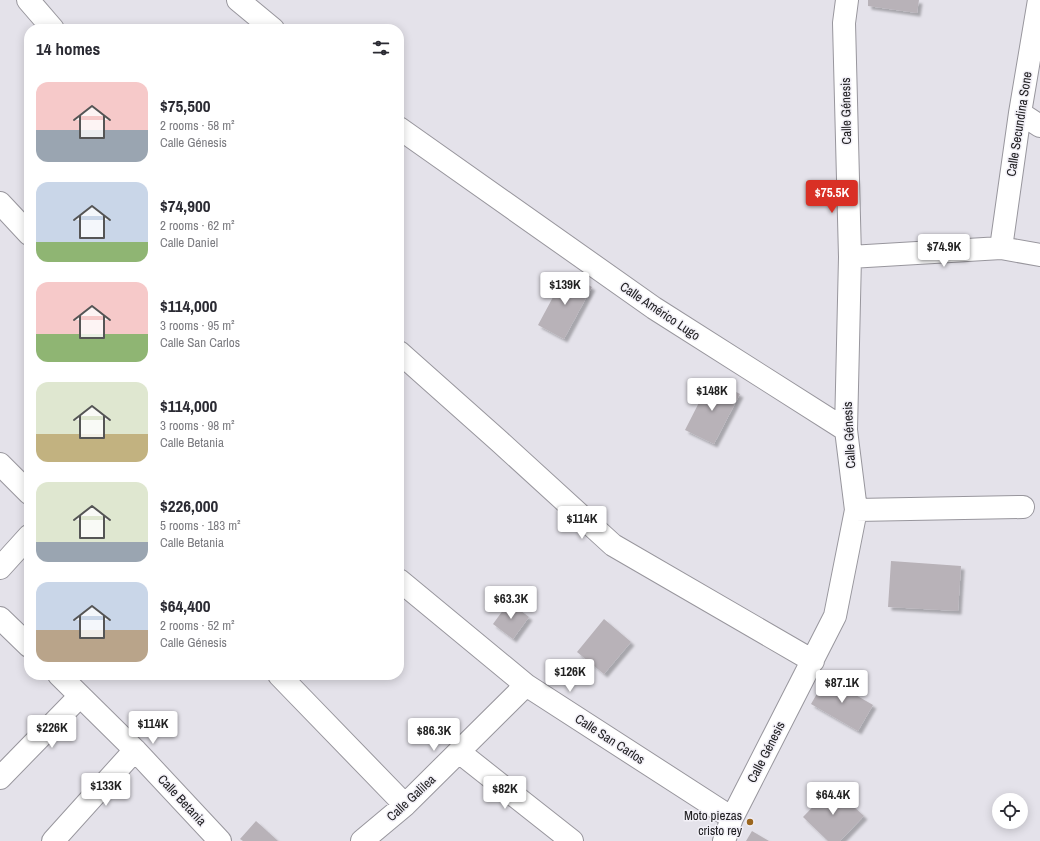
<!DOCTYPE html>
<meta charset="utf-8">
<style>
:root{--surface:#fff;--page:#f7f7f7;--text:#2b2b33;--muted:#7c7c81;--accent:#d93025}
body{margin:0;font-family:"Archivo Narrow",sans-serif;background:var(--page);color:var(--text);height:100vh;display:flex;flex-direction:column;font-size:15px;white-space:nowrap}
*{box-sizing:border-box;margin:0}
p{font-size:13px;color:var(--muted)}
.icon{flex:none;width:22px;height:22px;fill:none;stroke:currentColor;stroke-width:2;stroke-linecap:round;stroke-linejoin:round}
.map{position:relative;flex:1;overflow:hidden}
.drawer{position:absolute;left:24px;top:24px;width:380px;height:656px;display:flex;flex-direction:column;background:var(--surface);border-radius:16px;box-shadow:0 2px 10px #0003}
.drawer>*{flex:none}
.tools{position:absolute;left:992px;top:793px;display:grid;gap:8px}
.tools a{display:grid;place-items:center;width:36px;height:36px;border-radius:50%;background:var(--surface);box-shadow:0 2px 10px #0003;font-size:20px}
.price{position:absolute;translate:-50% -34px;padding:0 9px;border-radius:4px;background:#fff;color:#222;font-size:13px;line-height:26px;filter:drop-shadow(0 1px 2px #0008)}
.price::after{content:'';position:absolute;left:50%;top:24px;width:12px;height:9px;margin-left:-6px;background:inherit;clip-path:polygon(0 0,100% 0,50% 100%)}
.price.on{background:var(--accent);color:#fff}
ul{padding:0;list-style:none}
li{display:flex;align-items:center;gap:12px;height:100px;padding:0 12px}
li span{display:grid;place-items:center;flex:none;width:112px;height:80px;border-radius:12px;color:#555}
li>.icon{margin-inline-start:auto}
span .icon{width:48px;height:48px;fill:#fffc;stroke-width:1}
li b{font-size:17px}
h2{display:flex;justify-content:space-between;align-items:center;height:48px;padding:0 12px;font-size:17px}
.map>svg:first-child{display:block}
.building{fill:#b8b2b8;filter:url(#shadow)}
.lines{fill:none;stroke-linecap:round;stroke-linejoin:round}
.minor-casing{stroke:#98969d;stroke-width:24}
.minor{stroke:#fff;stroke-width:22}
.poi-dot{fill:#9b661e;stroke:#f2f0f7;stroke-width:1.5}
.labels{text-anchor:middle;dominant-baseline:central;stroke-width:3;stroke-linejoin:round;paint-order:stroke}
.street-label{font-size:13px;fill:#212023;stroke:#f2f0f7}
.poi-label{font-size:13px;fill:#212023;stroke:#f2f0f7;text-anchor:end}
</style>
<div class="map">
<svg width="1040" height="841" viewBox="0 0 1040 841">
<defs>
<filter id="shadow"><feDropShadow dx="3.5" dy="3.5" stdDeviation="1" flood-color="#0004"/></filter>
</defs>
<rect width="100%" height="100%" fill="#e4e2ea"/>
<!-- building -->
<path class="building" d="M868,0h51l-2,13 -49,-7z
M566,273l26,14 -28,52 -26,-14z
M711,379l29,15 -26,50 -29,-14z
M891,561l70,5 -3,45 -70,-4z
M509,602l20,15 -16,22 -20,-15z
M604,619l27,23 -27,32 -27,-22z
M826,678l47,27 -15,26 -47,-27z
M832,787l32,29 -24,25h-12l-25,-24z
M256,821l22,20h-35l-3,-2z
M752,831l17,10h-23z"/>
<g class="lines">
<defs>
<path id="minor" d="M28,0l25,29
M238,0l35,29
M1020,113l20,13
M399,128l255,180 192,122
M0,203l29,31
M1001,248l19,-135 19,-113
M850,257l151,-9 39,7
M399,352l100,89 114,104 200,116
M0,464l29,29
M856,510l167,-3
M0,568l29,-32
M399,580l127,105 206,133
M0,618l29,28
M59,675l76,75 85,91
M279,675l126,130
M459,752l113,89
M0,778l80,-82
M53,841l82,-91
M362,841l43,-36 121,-120
M724,841l8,-23 103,-202 21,-106 -10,-80 4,-173 -6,-234 3,-23"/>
</defs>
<!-- minor casing -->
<use href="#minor" class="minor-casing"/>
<!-- minor -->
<use href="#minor" class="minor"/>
</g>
<!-- markers -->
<circle class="poi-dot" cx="750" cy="822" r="4"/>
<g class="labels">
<!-- street labels -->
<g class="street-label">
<text transform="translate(846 111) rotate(-91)">Calle Génesis</text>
<text transform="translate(1019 124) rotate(-81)">Calle Secundina Sone</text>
<text transform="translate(660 311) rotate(34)">Calle Américo Lugo</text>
<text transform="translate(849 435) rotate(-93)">Calle Génesis</text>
<text transform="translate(610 739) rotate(33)">Calle San Carlos</text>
<text transform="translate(766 752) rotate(-63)">Calle Génesis</text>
<text transform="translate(411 798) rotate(-43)">Calle Galilea</text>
<text transform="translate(182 800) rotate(47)">Calle Betania</text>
</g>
<!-- poi labels -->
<g class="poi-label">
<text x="742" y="815">Moto piezas<tspan x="742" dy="15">cristo rey</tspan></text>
</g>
</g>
</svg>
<div class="tools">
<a><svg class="icon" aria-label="locate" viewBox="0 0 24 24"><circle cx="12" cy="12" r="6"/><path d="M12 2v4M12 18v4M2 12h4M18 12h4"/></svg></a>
</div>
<b class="price on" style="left:832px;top:214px">$75.5K</b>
<b class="price" style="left:944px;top:268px">$74.9K</b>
<b class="price" style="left:565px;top:306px">$139K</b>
<b class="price" style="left:712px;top:412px">$148K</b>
<b class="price" style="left:582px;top:540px">$114K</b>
<b class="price" style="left:511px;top:620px">$63.3K</b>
<b class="price" style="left:570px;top:693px">$126K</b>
<b class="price" style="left:842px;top:704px">$87.1K</b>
<b class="price" style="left:153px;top:745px">$114K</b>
<b class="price" style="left:52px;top:749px">$226K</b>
<b class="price" style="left:434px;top:752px">$86.3K</b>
<b class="price" style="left:106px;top:807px">$133K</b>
<b class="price" style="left:505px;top:810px">$82K</b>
<b class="price" style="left:833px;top:816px">$64.4K</b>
<section class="drawer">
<h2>14 homes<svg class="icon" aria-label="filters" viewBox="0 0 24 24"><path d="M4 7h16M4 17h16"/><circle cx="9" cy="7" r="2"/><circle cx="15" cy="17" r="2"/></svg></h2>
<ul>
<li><span style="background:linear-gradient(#f6c9c9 60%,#9aa5b1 0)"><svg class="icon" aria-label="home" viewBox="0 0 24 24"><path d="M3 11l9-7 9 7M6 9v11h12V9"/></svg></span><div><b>$75,500</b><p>2 rooms · 58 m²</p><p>Calle Génesis</p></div></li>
<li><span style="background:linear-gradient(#c9d6e8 75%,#8fb573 0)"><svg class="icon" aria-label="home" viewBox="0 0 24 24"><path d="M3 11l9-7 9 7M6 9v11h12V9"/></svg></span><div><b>$74,900</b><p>2 rooms · 62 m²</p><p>Calle Daniel</p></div></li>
<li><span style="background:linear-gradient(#f6c9c9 65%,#8fb573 0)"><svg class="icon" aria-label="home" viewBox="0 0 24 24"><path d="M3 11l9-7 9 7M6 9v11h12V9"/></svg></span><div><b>$114,000</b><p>3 rooms · 95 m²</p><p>Calle San Carlos</p></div></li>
<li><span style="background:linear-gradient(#dfe7d0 65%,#c2b280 0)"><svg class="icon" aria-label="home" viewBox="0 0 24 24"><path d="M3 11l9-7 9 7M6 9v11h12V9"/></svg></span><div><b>$114,000</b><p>3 rooms · 98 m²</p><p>Calle Betania</p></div></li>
<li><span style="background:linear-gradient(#dfe7d0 75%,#9aa5b1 0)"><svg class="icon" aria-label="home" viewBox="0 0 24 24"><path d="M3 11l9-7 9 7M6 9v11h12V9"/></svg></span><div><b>$226,000</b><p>5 rooms · 183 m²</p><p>Calle Betania</p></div></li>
<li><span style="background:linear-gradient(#c9d6e8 60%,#b9a48a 0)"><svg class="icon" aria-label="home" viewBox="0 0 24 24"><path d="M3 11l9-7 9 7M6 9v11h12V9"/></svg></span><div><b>$64,400</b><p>2 rooms · 52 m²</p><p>Calle Génesis</p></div></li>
</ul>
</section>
</div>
